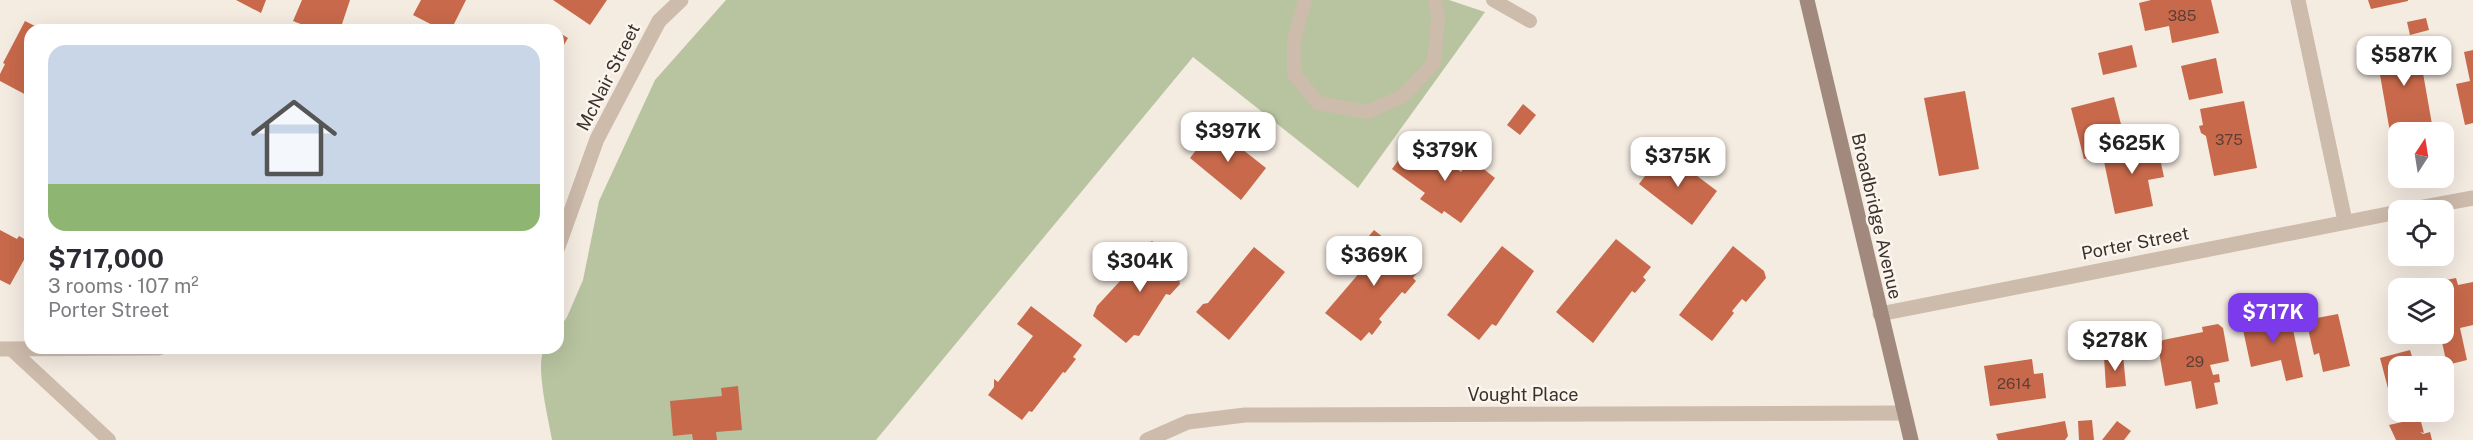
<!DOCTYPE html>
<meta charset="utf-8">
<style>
:root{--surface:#fff;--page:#f7f7f7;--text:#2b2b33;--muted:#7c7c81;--accent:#7c3aed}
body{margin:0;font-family:"Public Sans",sans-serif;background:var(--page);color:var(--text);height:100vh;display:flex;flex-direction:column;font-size:22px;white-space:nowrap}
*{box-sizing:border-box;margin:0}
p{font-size:20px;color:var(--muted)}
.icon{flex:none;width:33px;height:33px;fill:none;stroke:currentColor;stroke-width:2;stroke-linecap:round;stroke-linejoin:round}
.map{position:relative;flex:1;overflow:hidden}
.sheet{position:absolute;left:24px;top:24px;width:540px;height:330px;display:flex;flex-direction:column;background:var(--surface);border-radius:18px;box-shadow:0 6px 24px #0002}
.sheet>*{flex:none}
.needle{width:39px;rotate:12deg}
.tools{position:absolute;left:2388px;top:122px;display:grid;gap:12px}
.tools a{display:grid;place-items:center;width:66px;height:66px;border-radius:12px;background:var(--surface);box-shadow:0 6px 24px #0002;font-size:30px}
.price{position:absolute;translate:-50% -51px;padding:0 14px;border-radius:12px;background:#fff;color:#222;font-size:20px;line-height:39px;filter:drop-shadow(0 2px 3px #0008)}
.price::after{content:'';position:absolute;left:50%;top:36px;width:18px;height:14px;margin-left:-9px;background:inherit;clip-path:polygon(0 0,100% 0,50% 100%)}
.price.on{background:var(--accent);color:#fff}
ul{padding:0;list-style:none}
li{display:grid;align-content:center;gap:12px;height:318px;padding:0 24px}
li span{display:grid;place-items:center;height:186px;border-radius:18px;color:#555}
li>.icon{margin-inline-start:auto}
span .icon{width:108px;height:108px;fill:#fffc;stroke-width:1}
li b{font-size:26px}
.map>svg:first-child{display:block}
.green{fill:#b8c4a0}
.building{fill:#c8694b}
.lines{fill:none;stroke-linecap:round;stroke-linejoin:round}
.service{stroke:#cdbbac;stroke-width:14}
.minor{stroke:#cdbbac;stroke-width:15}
.secondary{stroke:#a18a7d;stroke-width:15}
.labels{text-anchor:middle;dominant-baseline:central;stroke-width:5;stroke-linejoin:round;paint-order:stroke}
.number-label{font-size:15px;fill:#5e3e33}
.street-label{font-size:18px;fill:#3b302b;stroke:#fbf5ee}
</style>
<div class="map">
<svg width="2473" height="440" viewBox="0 0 2473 440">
<rect width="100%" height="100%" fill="#f4ebe1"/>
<!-- green -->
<path class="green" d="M726,0h723l36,12 -127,176 -165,-131 -317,383h-324c-3,-19 -18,-77 -7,-92h13v-18l9,-13 16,-37 16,-79 56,-121z"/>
<!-- building -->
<path class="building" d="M236,0h30l-5,13z
M302,0h48l-10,30h-24l-23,-9z
M421,0h45l-15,30h-9l-29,-15z
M553,0h54l-17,25z
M2151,0h60l8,33 -47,10 -3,-17 -24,5 -6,-28z
M2368,0h40v1l-37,8z
M2426,18l3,12 -19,5 -3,-13z
M25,21l18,9h-13v67l-30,-16v-7l5,-10 -2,-1z
M558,32l10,6 -10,17z
M2417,39l16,91 -35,2v4l-7,2 -16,-92z
M2132,45l5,22 -34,8 -5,-22z
M2473,50v73l-8,2 -9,-41 14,-3 -6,-29z
M2216,58l7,35 -34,7 -8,-34z
M1965,91l14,78 -40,7 -15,-78z
M2114,97l8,31 -26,7 5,20 -17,4 -13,-51z
M2244,101l13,67 -43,8 -8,-40 -5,-3 -2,-7 4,-1 -3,-16z
M1523,104l13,11 -16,20 -13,-10z
M1214,127l52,41 -25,32 -51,-42z
M2156,140l8,37 -16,3 5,26 -38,8 -13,-62z
M1426,146l35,26 10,-13 24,19 -34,45 -17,-12 -2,3 -22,-15 5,-6 -33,-24 13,-18 10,8z
M1664,151l53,40 -25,34 -53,-41z
M0,230l17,9 2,-3 11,6v7l-20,36 -10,-5z
M1374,230l47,38 -8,10 3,3 -11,13 -3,-2 -23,27 3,3 -10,13 -3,-3 -8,9 -36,-28 42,-49 -13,-10z
M1616,239l35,28 -8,10 3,3 -11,13 -3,-2 -39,52 -37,-31z
M1152,241l34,28 -7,10 1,5 -10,11 -4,-1 -27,42 -5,-1 -8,8 -33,-27 4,-10 35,-38 11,-20z
M1502,246l32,25 -38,55 -4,-2 -13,16 -32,-25z
M1733,246l31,25 2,7 -20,24 -4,-3 -10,12 2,2 -22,28 -33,-26z
M1254,247l31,25 -56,68 -33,-28 7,-8 5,-1z
M2456,278l2,7 15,-3v43l-13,3 7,32 -20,5 -7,-32h4v-45l4,-1 -2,-7z
M1031,306l51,39 -9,12 3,2 -11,14 -2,-1 -31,40 -3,-1 -7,9 -34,-25 6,-8v-8l4,3 35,-46 -16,-12z
M2269,312l2,6 19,-3 13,62 -17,4 -5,-21 -30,7 -9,-42 18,-4 -2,-7z
M2338,314l12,52 -27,6 -4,-19 -5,2 -8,-35z
M2218,324l5,4 6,33 -19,4 3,10 6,-1 1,8 -6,1 4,21 -22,5 -5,-28 -26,5 -7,-40 5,-6 40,-8 -1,-5z
M2410,350l5,16h-17v28l-8,2 -10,-38z
M2123,355l3,31 -20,2 -2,-31z
M2032,359l2,15 9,-1 3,25 -56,8 -6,-40z
M738,386l4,44 -26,2 1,8h-24l-1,-6 -19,2 -3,-35 52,-5 -1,-8z
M2420,418l4,15 -4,-1 3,2 7,-2 2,8h-36l-7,-15z
M2092,420l2,20h-15l-1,-19z
M2065,421l3,15 -3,4h-67l-2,-6z
M2117,421l14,10 -7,9h-22z"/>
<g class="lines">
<!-- service -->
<path class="service" d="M1305,0l-11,40v34l24,29 49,9 36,-16 31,-33 4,-48 -3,-15
M1493,0l37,21
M11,349l98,91"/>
<!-- minor -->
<path class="minor" d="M2298,0l47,221
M2408,210l65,-12
M558,247l39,-108 62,-118 22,-21
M1880,314l518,-102
M0,349l159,-1
M1147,440l41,-18 57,-7 659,-2"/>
<!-- secondary -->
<path class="secondary" d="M1807,0l104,440"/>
</g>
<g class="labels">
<!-- number labels -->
<g class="number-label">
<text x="2182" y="15">385</text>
<text x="2229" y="139">375</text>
<text x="2195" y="361">29</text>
<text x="2014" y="383">2614</text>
</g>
<!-- street labels -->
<g class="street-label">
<text transform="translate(608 77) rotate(-63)">McNair Street</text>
<text transform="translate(1877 216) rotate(77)">Broadbridge Avenue</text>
<text transform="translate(2135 243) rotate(-11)">Porter Street</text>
<text x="1523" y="394">Vought Place</text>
</g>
</g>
</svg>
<div class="tools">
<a><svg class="needle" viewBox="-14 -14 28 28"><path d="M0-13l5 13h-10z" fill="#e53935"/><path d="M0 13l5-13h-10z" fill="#7c7c81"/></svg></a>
<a><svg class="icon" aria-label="locate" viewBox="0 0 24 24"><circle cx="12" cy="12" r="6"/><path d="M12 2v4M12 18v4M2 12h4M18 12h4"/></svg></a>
<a><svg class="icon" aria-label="layers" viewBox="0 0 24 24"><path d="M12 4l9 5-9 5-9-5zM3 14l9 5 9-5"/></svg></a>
<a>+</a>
</div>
<b class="price" style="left:2404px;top:87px">$587K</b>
<b class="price" style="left:1228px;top:163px">$397K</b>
<b class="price" style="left:2132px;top:175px">$625K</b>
<b class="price" style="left:1445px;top:182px">$379K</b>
<b class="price" style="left:1678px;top:188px">$375K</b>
<b class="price" style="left:1374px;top:287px">$369K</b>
<b class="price" style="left:1140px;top:293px">$304K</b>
<b class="price on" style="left:2273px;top:344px">$717K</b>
<b class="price" style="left:2115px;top:372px">$278K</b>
<section class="sheet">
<ul>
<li><span style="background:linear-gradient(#c9d6e8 75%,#8fb573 0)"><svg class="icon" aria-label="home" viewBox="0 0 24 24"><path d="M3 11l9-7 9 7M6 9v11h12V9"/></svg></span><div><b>$717,000</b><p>3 rooms · 107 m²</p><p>Porter Street</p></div></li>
</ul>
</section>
</div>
